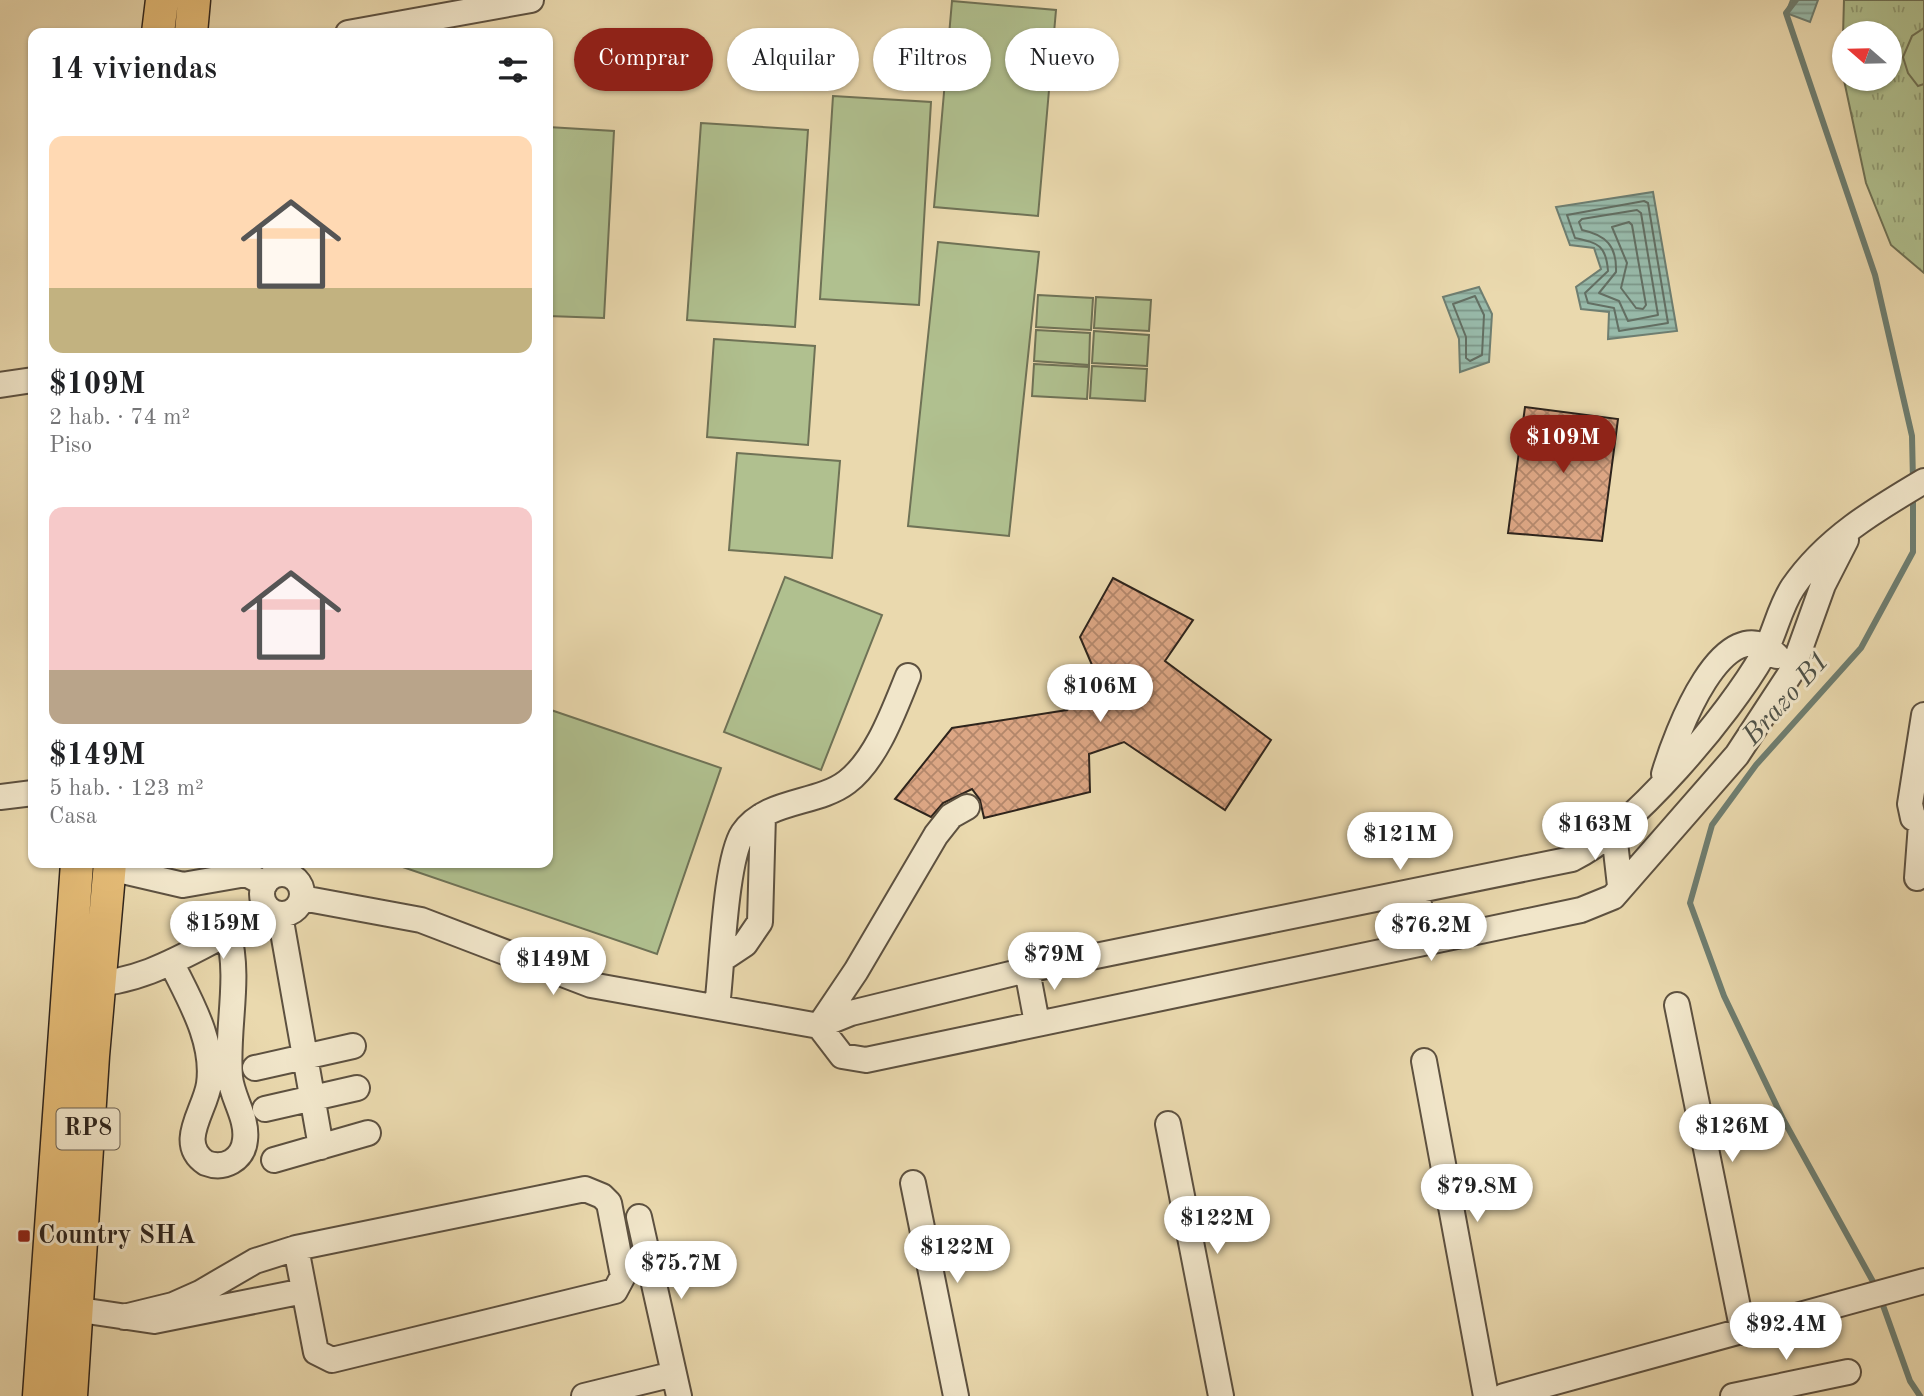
<!DOCTYPE html>
<html lang="es">
<meta charset="utf-8">
<style>
:root{--surface:#fff;--page:#f2f2f2;--text:#202124;--muted:#757577;--accent:#8f2418}
body{margin:0;font-family:"Old Standard TT",serif;background:var(--page);color:var(--text);height:100vh;display:flex;flex-direction:column;font-size:26px;white-space:nowrap}
*{box-sizing:border-box;margin:0}
p{font-size:23px;color:var(--muted)}
.icon{flex:none;width:38px;height:38px;fill:none;stroke:currentColor;stroke-width:2;stroke-linecap:round;stroke-linejoin:round}
.map{position:relative;flex:1;overflow:hidden}
.side{position:absolute;left:28px;top:28px;width:525px;height:840px;display:flex;flex-direction:column;background:var(--surface);border-radius:14px;box-shadow:0 2px 5px #0004}
.side>*{flex:none}
.top-card{position:absolute;left:574px;top:28px;width:665px;height:63px;display:flex;gap:14px}
.needle{width:46px;rotate:290deg}
.tools{position:absolute;left:1832px;top:21px;display:grid;gap:14px}
.tools a{display:grid;place-items:center;width:70px;height:70px;border-radius:50%;background:var(--surface);box-shadow:0 2px 5px #0004;font-size:35px}
.price{position:absolute;translate:-50% -60px;padding:0 16px;border-radius:24px;background:#fff;color:#222;font-size:23px;line-height:46px;filter:drop-shadow(0 2px 4px #0008)}
.price::after{content:'';position:absolute;left:50%;top:42px;width:21px;height:16px;margin-left:-10px;background:inherit;clip-path:polygon(0 0,100% 0,50% 100%)}
.price.selected{background:var(--accent);color:#fff}
ul{padding:0;list-style:none}
li{display:grid;align-content:center;gap:14px;height:371px;padding:0 21px}
li span{display:grid;place-items:center;height:217px;border-radius:14px;color:#555}
li>.icon{margin-inline-start:auto}
span .icon{width:126px;height:126px;fill:#fffc;stroke-width:1}
li b{font-size:30px}
h2{display:flex;justify-content:space-between;align-items:center;height:84px;padding:0 21px;font-size:30px}
.chip{padding:0 24px;border-radius:32px;background:var(--surface);box-shadow:0 2px 5px #0004;font-size:24px;line-height:63px}
.chip.selected{background:var(--accent);color:#fff}
.map>svg:first-child{display:block}
.grass{fill:url(#grass-tufts);stroke:#6f7256;stroke-width:2;fill-rule:evenodd}
.park{fill:#b0c08f;stroke:#6f7256;stroke-width:2}
.water{fill:url(#water-rules);stroke:#6e7e71;stroke-width:2}
.lines{fill:none;stroke-linecap:round;stroke-linejoin:round}
.shore{stroke:#636f63;stroke-width:2}
.stream{stroke:#6e7e71;stroke-width:6}
.building{fill:url(#building-cross-hatch);stroke:#2e241c;stroke-width:2}
.minor-casing{stroke:#5d5140;stroke-width:28}
.major-casing{stroke:#2e241c;stroke-width:35}
.minor{stroke:#f1e6ca;stroke-width:24}
.major{stroke:#e5bc77;stroke-width:32}
.poi-dot{fill:#8f2418;stroke:#f1e6ca;stroke-width:2.5}
.labels{text-anchor:middle;dominant-baseline:central;stroke-width:6;stroke-linejoin:round;paint-order:stroke}
.shield{fill:#f1e6ca;stroke:#685e50;stroke-width:2}
.shield-label{font-size:24px;font-weight:bold;fill:#2e241c}
.poi-label{font-size:26px;font-weight:bold;fill:#2e241c;stroke:#f1e6ca;text-anchor:start}
.water-label{font-size:28px;font-style:italic;fill:#4e5147;stroke:#f1e6ca}
</style>
<div class="map">
<svg width="1924" height="1396" viewBox="0 0 1924 1396">
<defs>
<pattern id="grass-tufts" width="24" height="20" patternUnits="userSpaceOnUse" patternTransform="scale(1.75)"><rect width="24" height="20" fill="#b0c08f"/><path d="M3 7l-1-3M5 7V3M7 7l1-3M15 17l-1-3M17 17v-4M19 17l1-3" fill="none" stroke="#909c74"/></pattern>
<pattern id="water-rules" width="6" height="5" patternUnits="userSpaceOnUse" patternTransform="scale(1.75)"><rect width="6" height="5" fill="#98baaa"/><path d="M0 2.5h6" fill="none" stroke="#7c978a"/></pattern>
<pattern id="building-cross-hatch" width="8" height="8" patternUnits="userSpaceOnUse" patternTransform="scale(1.75)"><rect width="8" height="8" fill="#dca684"/><path d="M0 0l8 8M0 8l8-8" fill="none" stroke="#b3876b"/></pattern>
</defs>
<rect width="100%" height="100%" fill="#ead9ae"/>
<filter id="stains"><feTurbulence type="fractalNoise" baseFrequency=".00286" numOctaves="4"/><feColorMatrix values="0 0 0 0 .2 0 0 0 0 .09 0 0 0 0 .02 0 0 0 .5 -.17"/></filter>
<radialGradient id="worn" r=".72"><stop offset=".6" stop-color="#630" stop-opacity="0"/><stop offset="1" stop-color="#630" stop-opacity=".3"/></radialGradient>
<!-- grass -->
<path class="grass" d="M1844,0h80v273l-33,-28 -25,-62 -24,-112zM1844,33h46v46h-46z"/>
<!-- park -->
<path class="park" d="M952,1l104,9 -18,206 -104,-9z
M1924,28v56l-6,2 -10,-13 -5,-16 9,-21z
M833,96l98,6 -12,203 -99,-6z
M701,123l107,7 -13,197 -108,-7z
M548,127l66,4 -10,187 -56,-2z
M938,242l101,10 -30,284 -101,-10z
M1038,295l55,3 -2,32 -55,-3z
M1096,297l55,3 -2,31 -55,-3z
M1036,330l54,3 -1,32 -55,-4z
M1094,331l55,4 -2,31 -55,-3z
M714,339l101,7 -7,99 -101,-8z
M1034,364l55,3 -2,32 -55,-3z
M1092,366l55,3 -2,32 -55,-3z
M737,453l103,8 -8,97 -103,-8z
M785,577l97,38 -61,155 -97,-38z
M548,709l173,59 -64,186 -266,-91h157z"/>
<!-- water -->
<path class="water" d="M1791,0h27l-8,22 -24,-9z
M1653,192l24,139 -69,8 1,-27 -28,-3 -5,-22 25,-18 -7,-21 -24,-3 -14,-38z
M1479,287l13,27 -3,48 -29,10 -1,-33 -16,-42z"/>
<g class="lines">
<!-- shore -->
<path class="shore" d="M1644,201l4,2 20,120 -49,8 -5,-23 -26,-5 -3,-10 23,-22c-2,-27 -11,-28 -33,-33l-8,-23z
M1637,210l4,3 17,102 -30,6 -9,-20 -20,-8 17,-21c1,-26 -10,-37 -34,-42l-3,-8 3,-3z
M1629,222l3,3 14,80 -3,4 -7,-1 -15,-20 6,-25 -15,-36z
M1475,296l9,19 -2,40 -12,6 -4,-3v-21l-13,-33z"/>
<!-- stream -->
<path class="stream" d="M1796,0l-10,13 89,262 37,161 1,45
M1876,1287l-93,-168 -59,-123 -34,-93 22,-78 44,-60 105,-117 52,-96v-56
M1880,1297l30,84 10,15"/>
</g>
<!-- building -->
<path class="building" d="M1525,407l93,12 -16,122 -94,-8z
M1113,578l80,42 -28,41 106,79 -46,70 -101,-68 -35,12 1,38 -106,26 -4,-18 -8,-11 -29,14 -12,14 -36,-18 57,-71 115,-18 31,-31 -18,-42z"/>
<g class="lines">
<defs>
<path id="minor" d="M348,33l183,-33
M0,385l33,-5
M1924,715l-14,89 3,14 11,6
M1664,774c11,-38 60,-172 113,-118
M0,797l33,-4
M1614,833l6,53
M110,868l73,17 63,-11 19,10
M262 894a20 20 0 1 1 40 0a20 20 0 1 1-40 0Z
M1917,878l4,-54
M1416,892l12,49
M302,898l119,22 170,65 228,41 32,-13 176,-43 545,-111c61,-30 157,-144 191,-204 12,-21 16,-47 30,-68 33,-48 82,-77 131,-106
M280,915l41,232
M724,958l21,-14 15,-22 3,-107
M171,962c18,37 44,79 38,122 -4,27 -33,59 -3,79 18,7 37,-3 39,-23 3,-22 -13,-42 -15,-63 -4,-48 11,-98 -2,-145
M1027,970l10,53
M83,984c69,2 128,-48 190,-72
M1677,1005l66,327
M717,1007c5,-38 8,-147 26,-174 23,-34 74,-28 104,-51 30,-23 47,-72 61,-106
M819,1026l23,30 24,4 715,-150 32,-13 124,-142 55,-84 31,-86 23,-45
M819,1026l37,-55 80,-136 15,-19 16,-9
M1424,1061l62,335
M255,1068l98,-22
M265,1109l92,-21
M1168,1124l53,272
M274,1160l94,-27
M913,1183l43,213
M639,1217l40,179
M60,1307l94,14 150,-30
M124,1317l49,-12 27,-12 55,-32 41,-13 289,-59 17,7 7,7 14,73 -8,15 -283,69 -16,-8 -20,-104
M584,1396l90,-22
M1504,1396l420,-115
M1733,1396l115,-24"/>
<path id="major" d="M158,33l4,-33
M191,33l3,-33
M39,1396l38,-533
M71,1396l22,-340 17,-193"/>
</defs>
<!-- minor casing -->
<use href="#minor" class="minor-casing"/>
<!-- major casing -->
<use href="#major" class="major-casing"/>
<!-- minor -->
<use href="#minor" class="minor"/>
<!-- major -->
<use href="#major" class="major"/>
</g>
<!-- markers -->
<rect class="poi-dot" x="17" y="1229" width="14" height="14" rx="3.5"/>
<g class="labels">
<!-- shield labels -->
<rect class="shield" x="56.5" y="1108.5" width="63" height="41" rx="5"/>
<g class="shield-label">
<text x="88" y="1129">RP8</text>
</g>
<!-- poi labels -->
<g class="poi-label">
<text x="38" y="1236">Country SHA</text>
</g>
<!-- water labels -->
<g class="water-label">
<text transform="translate(1787 699) rotate(-48)">Brazo B1</text>
</g>
</g>
<rect width="100%" height="100%" filter="url(#stains)"/>
<rect width="100%" height="100%" fill="url(#worn)"/>
</svg>
<div class="tools">
<a><svg class="needle" viewBox="-14 -14 28 28"><path d="M0-13l5 13h-10z" fill="#e53935"/><path d="M0 13l5-13h-10z" fill="#757577"/></svg></a>
</div>
<b class="price selected" style="left:1563px;top:475px">$109M</b>
<b class="price" style="left:1100px;top:724px">$106M</b>
<b class="price" style="left:1595px;top:862px">$163M</b>
<b class="price" style="left:1400px;top:872px">$121M</b>
<b class="price" style="left:223px;top:961px">$159M</b>
<b class="price" style="left:1431px;top:963px">$76.2M</b>
<b class="price" style="left:1054px;top:992px">$79M</b>
<b class="price" style="left:553px;top:997px">$149M</b>
<b class="price" style="left:1732px;top:1164px">$126M</b>
<b class="price" style="left:1477px;top:1224px">$79.8M</b>
<b class="price" style="left:1217px;top:1256px">$122M</b>
<b class="price" style="left:957px;top:1285px">$122M</b>
<b class="price" style="left:681px;top:1301px">$75.7M</b>
<b class="price" style="left:1786px;top:1362px">$92.4M</b>
<div class="top-card">
<a class="chip selected">Comprar</a>
<a class="chip">Alquilar</a>
<a class="chip">Filtros</a>
<a class="chip">Nuevo</a>
</div>
<section class="side">
<h2>14 viviendas<svg class="icon" aria-label="filters" viewBox="0 0 24 24"><path d="M4 7h16M4 17h16"/><circle cx="9" cy="7" r="2"/><circle cx="15" cy="17" r="2"/></svg></h2>
<ul>
<li><span style="background:linear-gradient(#ffd9b3 70%,#c2b280 0)"><svg class="icon" aria-label="home" viewBox="0 0 24 24"><path d="M3 11l9-7 9 7M6 9v11h12V9"/></svg></span><div><b>$109M</b><p>2 hab. · 74 m²</p><p>Piso</p></div></li>
<li><span style="background:linear-gradient(#f6c9c9 75%,#b9a48a 0)"><svg class="icon" aria-label="home" viewBox="0 0 24 24"><path d="M3 11l9-7 9 7M6 9v11h12V9"/></svg></span><div><b>$149M</b><p>5 hab. · 123 m²</p><p>Casa</p></div></li>
</ul>
</section>
</div>
